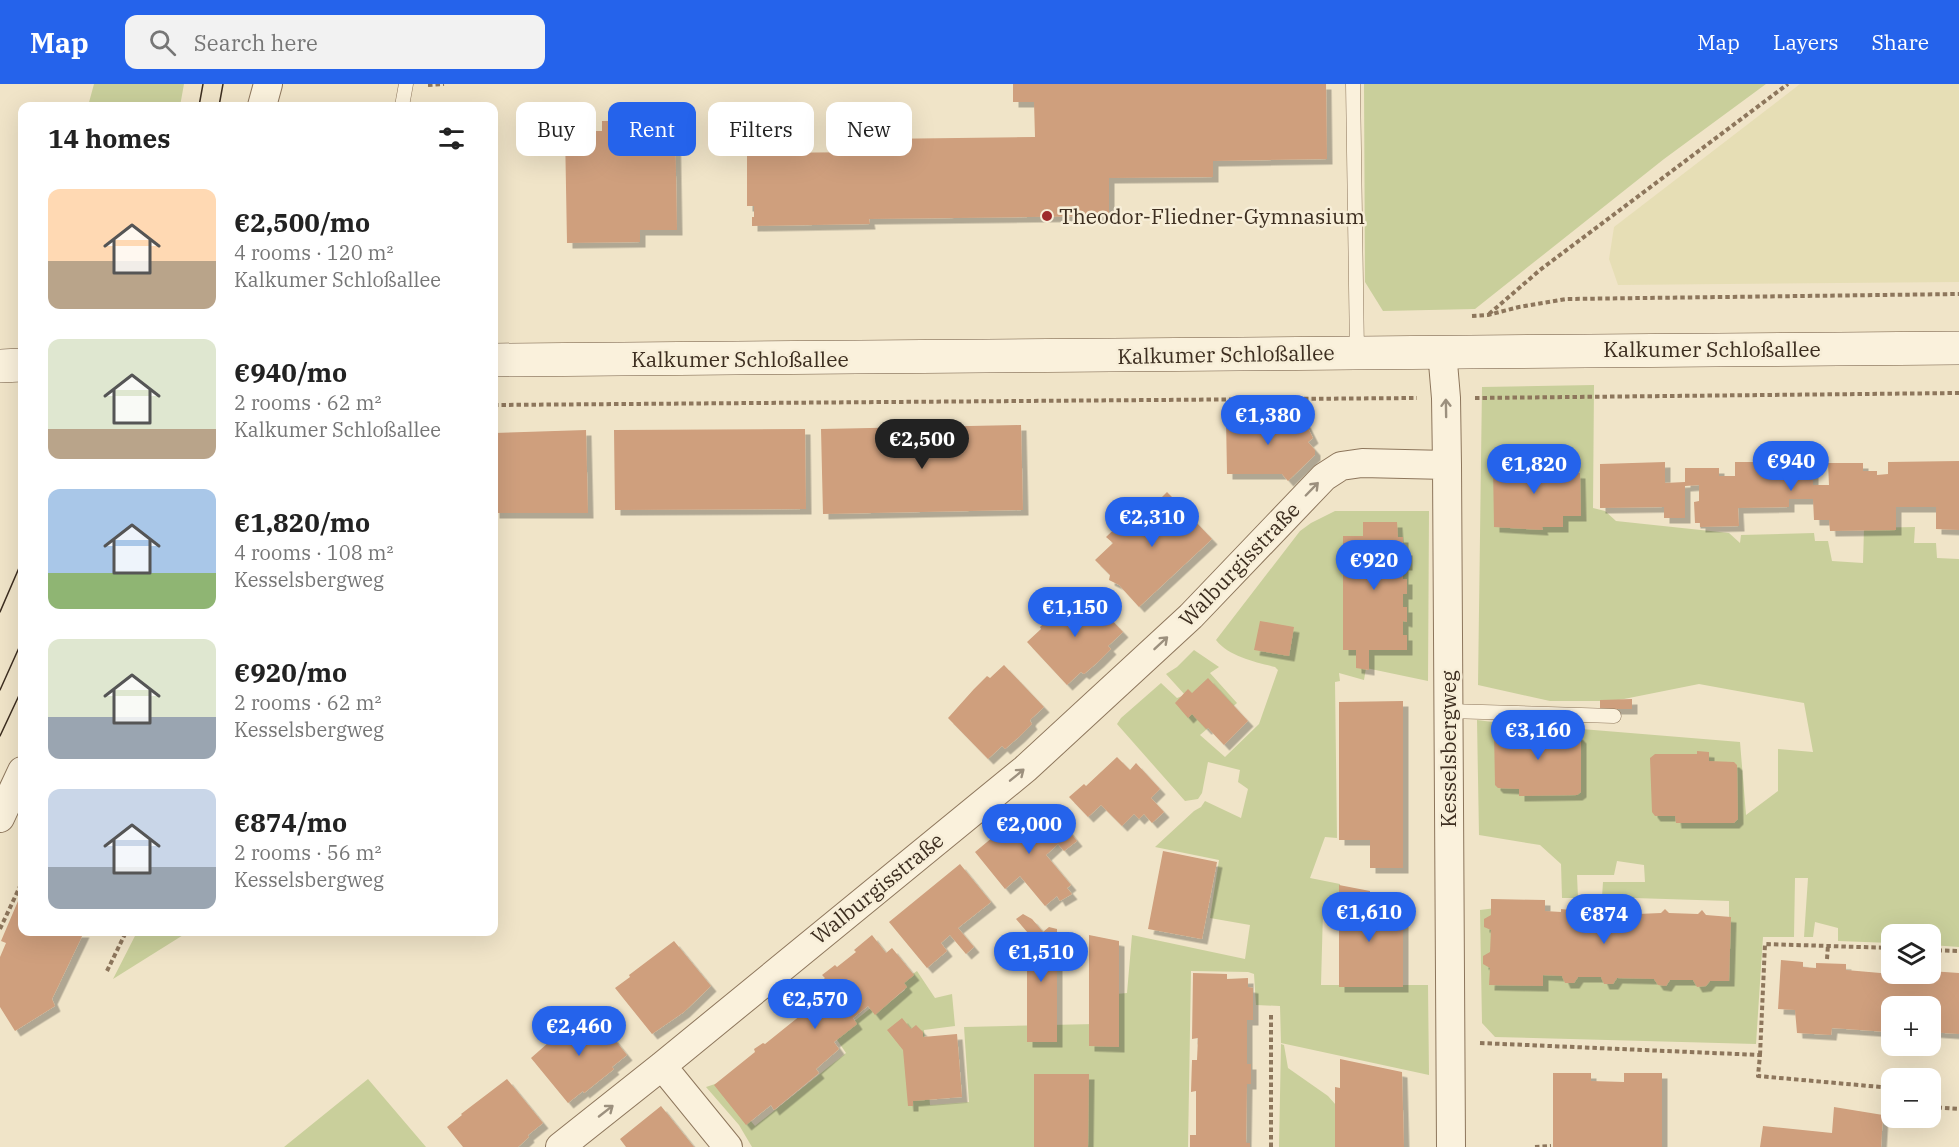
<!DOCTYPE html>
<meta charset="utf-8">
<style>
:root{--surface:#fff;--page:#f2f2f2;--text:#222;--muted:#767676;--accent:#2563eb}
body{margin:0;font-family:"IBM Plex Serif",serif;background:var(--page);color:var(--text);height:100vh;display:flex;flex-direction:column;font-size:22px;white-space:nowrap}
*{box-sizing:border-box;margin:0}
p{font-size:20px;color:var(--muted)}
.icon{flex:none;width:33px;height:33px;fill:none;stroke:currentColor;stroke-width:2;stroke-linecap:round;stroke-linejoin:round}
.map{position:relative;flex:1;overflow:hidden}
.panel{position:absolute;left:18px;top:18px;width:480px;height:834px;display:flex;flex-direction:column;background:var(--surface);border-radius:12px;box-shadow:0 6px 24px #0002}
.panel>*{flex:none}
.guide{position:absolute;left:516px;top:18px;width:570px;height:54px;display:flex;gap:12px}
.buttons{position:absolute;left:1881px;top:840px;display:grid;gap:12px}
.buttons a{display:grid;place-items:center;width:60px;height:60px;border-radius:12px;background:var(--surface);box-shadow:0 6px 24px #0002;font-size:30px}
.price{position:absolute;translate:-50% -51px;padding:0 14px;border-radius:21px;background:var(--accent);color:#fff;font-size:20px;line-height:39px;filter:drop-shadow(0 2px 3px #0008)}
.price::after{content:'';position:absolute;left:50%;top:36px;width:18px;height:14px;margin-left:-9px;background:inherit;clip-path:polygon(0 0,100% 0,50% 100%)}
.price.active{background:#222;color:#fff}
ul{padding:0;list-style:none}
li{display:flex;align-items:center;gap:18px;height:150px;padding:0 30px}
li span{display:grid;place-items:center;flex:none;width:168px;height:120px;border-radius:12px;color:#555}
li>.icon{margin-inline-start:auto}
span .icon{width:72px;height:72px;fill:#fffc;stroke-width:1}
li b{font-size:26px}
h2{display:flex;justify-content:space-between;align-items:center;height:72px;padding:0 30px;font-size:26px}
.chip{padding:0 21px;border-radius:12px;background:var(--surface);box-shadow:0 6px 24px #0002;font-size:21px;line-height:54px}
.chip.active{background:var(--accent);color:#fff}
header{display:flex;align-items:center;gap:36px;box-sizing:border-box;height:84px;padding:0 30px;background:var(--accent);color:#fff}
header strong{font-size:28px}
nav{display:flex;gap:33px;margin-inline-start:auto;font-size:21px}
.search{width:420px;height:54px;background:var(--page);display:flex;align-items:center;gap:15px;box-sizing:border-box;padding:0 21px;border-radius:12px;color:var(--muted);font-size:22px}
.map>svg:first-child{display:block}
.farmland{fill:#e6deb5}
.green{fill:#c9cf9b}
.building{fill:#cf9f7d;filter:url(#shadow)}
.lines{fill:none;stroke-linecap:round;stroke-linejoin:round}
.service-casing{stroke:#8d765c;stroke-width:15}
.minor-casing{stroke:#8d765c;stroke-width:30}
.secondary-casing{stroke:#6f573f;stroke-width:34}
.path{stroke:#8d765c;stroke-width:4;stroke-dasharray:4.5 3;stroke-linecap:butt}
.service{stroke:#faf1dc;stroke-width:14}
.minor{stroke:#faf1dc;stroke-width:28}
.secondary{stroke:#faf1dc;stroke-width:33}
.tram{stroke:#3d2e20;stroke-width:1.5}
.oneway{stroke:#9c907e}
.poi-dot{fill:#9e2a2b;stroke:#f7eed8;stroke-width:2}
.labels{text-anchor:middle;dominant-baseline:central;stroke-width:5;stroke-linejoin:round;paint-order:stroke}
.poi-label{font-size:21px;fill:#3d2e20;stroke:#f7eed8;text-anchor:start}
.street-label{font-size:21px;fill:#3d2e20;stroke:#f7eed8}
</style>
<header>
<strong>Map</strong>
<div class="search"><svg class="icon" aria-label="search" viewBox="0 0 24 24"><circle cx="10" cy="10" r="6"/><path d="M15 15l6 6"/></svg>Search here</div>
<nav><a>Map</a><a>Layers</a><a>Share</a></nav>
</header>
<div class="map">
<svg width="1959" height="1063" viewBox="0 0 1959 1063">
<defs>
<filter id="shadow"><feDropShadow dx="5.5" dy="5.5" stdDeviation="0" flood-color="#0004"/></filter>
</defs>
<rect width="100%" height="100%" fill="#f0e4c8"/>
<!-- farmland -->
<path class="farmland" d="M1800,0h159v198l-341,3 -9,-26 5,-32z"/>
<!-- green -->
<path class="green" d="M94,0h90l-4,22h-92z
M1364,0h402l-102,75 -189,150 -92,2 -18,-29z
M1594,301l-1,123 12,3 11,10 113,12 11,10 1,-8 73,-2 1,8h13l4,20 31,2 1,-35 51,-1 -1,16h22l1,15 22,1v388l-28,-2 -1,-11 -14,-1 -1,1h-23l-1,9 -53,-2v-13l-23,-6 -2,15h-9l4,-59h-13l-1,59h-31l-7,107 -261,-7 -13,-14 -2,-113 16,-2 -1,57 234,13v-77l-127,-4 1,-15h42l-1,-17 -27,-4 -3,14h-37l1,23h-16l-1,-34 -21,-19 -61,-10 -2,-115 63,8 11,7 6,-8 183,15 6,73 32,-24v-42l35,3 -9,-49 -105,-19 -85,17h-64l-72,-16 4,-298z
M1335,427h94l-1,170 -62,-13 -2,12 -25,-7 1,8 -5,1 2,156 -12,-1 -15,41 30,6 1,24 -18,2 -2,75h107l1,90 -148,-32 -1,-37 -24,-1 -2,-31 -6,-2 -57,-1 -3,176h-436l-13,-22 -33,-38 12,-4 37,43 91,-73 -11,-16 38,-31 5,5 27,-21 -5,-7 17,-12 18,27 17,-4 3,32 -31,4 6,75 39,-3 -5,-75 131,-3 10,-29 22,-2 5,-58 113,24 5,-34 -40,-7 9,-58 -64,-13 39,-36 7,-4 4,-6 36,17 7,-29 -10,-7 2,-12 -32,-8 -6,31 -4,6 -13,2 -68,-77 4,-6 40,-35 16,15 8,-3 -19,-21 11,-7 17,-17 25,17 -9,6 27,30 -37,32 25,22 34,-33 19,-54 -3,-3c-19,-5 -46,-10 -59,-27l84,-109 11,-8z
M137,848h51l-75,47z
M1281,960l3,1 4,23 40,28 45,51h-94z
M368,995l58,68h-142z"/>
<!-- building -->
<path class="building" d="M1013,0h313l1,75 -114,2v16l-104,1v38l-240,3 1,5 -118,2v-9h2v-11h-7v-53l130,-1v-13l158,-2 -1,-35h-21z
M675,36l2,110h-37v12l-73,1 -2,-112h37v-10z
M1283,333l3,3 6,-3 7,1 6,4 8,16 -5,4 7,8v5l-27,26 -6,-7h-55l-1,-56z
M1021,341l2,85 -200,4 -2,-85z
M805,345l1,80 -191,1 -1,-80z
M586,346l2,83h-94v-80z
M1514,374h28v8h21v6l17,1 1,43h-18v11h-21l1,3 -49,-3 -1,-62 21,1z
M1959,377v69l-23,-1v-22h-40v23l-66,1 -1,-11h-15l-1,-21h-24v8l-51,1 1,18 -39,1v-4h-5l-1,-21 5,-1v-16l-14,1v32h-21v-11l-64,1v-44l65,-2v21l20,-1v-14h34v8h16v-14h54v5h24v18h16l-1,-22h35v8h14v4l11,-1v-12z
M1167,408l14,14h5l4,5v5l22,23 -73,68 -20,-22 -10,-5 1,-5 -15,-15 18,-17 -7,-6 37,-35 7,7z
M1363,438h34l1,15h5v13h4v15h-4v14h4v15h-4v13h4v15l-4,-1v14h4v15h-38v20l-13,-2v-18h-13v-114h20z
M1083,506l40,42 -15,14 3,3 -13,13 -14,12 -3,-2 -14,13 -40,-43 14,-13 -1,-2 27,-26 2,2z
M1260,537l34,6 -5,29 -35,-6z
M1004,581l40,42 -13,12 -1,2 2,3 -13,13 -14,12 -3,-3 -14,13 -40,-41 26,-29 13,-13 3,2z
M1208,594l40,43 -24,24 -16,-17 -2,1 -14,-15 -4,4 -13,-15 13,-14 4,4z
M1632,615v10h-32v-9z
M1403,617v167h-33v-28h-31v-138z
M1541,640h12v10h24l4,4v54l-4,3 -58,1v-7l-21,-1 -3,-3 -1,-54 4,-4h43z
M1697,667l12,1v9l25,1 3,3 1,54 -4,4h-58l-1,-7h-20l-3,-4 -2,-54 5,-4h42z
M1117,673l13,13 6,-7 24,26 -9,9 13,14 -12,11 -8,-9 -5,5 -5,-5 -12,12 -21,-21 -13,12 -19,-20 15,-13 2,2z
M1029,723l15,19 13,-10 20,25 -13,10 -6,-7 -12,11 25,30 -4,3 5,6 -12,7 -3,-5 -12,10 -25,-30 -15,13 -30,-37z
M1163,767l54,11 -15,77 -54,-10z
M960,780l31,38 -33,26 16,19 -8,7 -16,-19 -9,8 6,8 -20,17 -38,-46z
M1339,801l31,6v22h33v74h-64z
M1491,815l54,1v11l16,1v-3l9,1 3,-5 4,5 28,1 5,-4 4,4 24,3 23,-1 4,-4 4,4 29,1 4,-4 4,5 25,2 -2,64h-19l-4,5 -9,1 -4,-7h-23l-4,6 -8,-1 -4,-6 -37,-1 -4,6h-9l-3,-7h-23l-4,6h-9l-3,-7 -19,-1v11l-54,-1 1,-17 -7,-4v-8l7,-4 1,-22 -7,-3v-8l7,-4z
M18,817l4,2v29h62l-32,67 3,7 -40,25 -15,-24v-50l6,-14 -5,-2z
M1023,830l9,5 11,13 6,-5 8,2v113h-30v-96l7,-6 -18,-21z
M872,851l14,18 6,-5 22,27 -10,8 3,4 -32,28 -7,-9 -15,12 4,6 -23,18 5,7 -23,20 3,4 -45,37 -3,-5 -25,20 -32,-40 41,-33 -1,-3 9,-6 2,1 41,-33 -4,-4 13,-11 -5,-6 15,-12 -3,-3 13,-10 2,2 19,-15 -2,-2z
M1089,851l30,6v106l-30,-1z
M674,857l37,45 -27,26 -32,22 -37,-46 15,-11 -1,-2z
M1781,876l22,2v5l13,1v-5l30,1v6l46,4h38v-3l29,2v61l-29,-2v-26h-38v34h-4v-8l-56,-4 -1,7 -34,-2 -2,-23 -17,-1z
M1193,889l34,1v5l21,-1v9l5,1v32h-6v44h4v20h-4l-1,59h4v4h-60v-12h6v-44l-5,1 1,-32h5l1,-22 -6,1z
M591,926l36,45 -15,12 2,2 -30,24 -1,-2 -15,12 -37,-45 43,-38 2,2z
M902,934l9,11 5,-4 7,7v5l34,-3 5,63 -49,4v5h-5l-5,-56 -16,-20z
M1340,975l62,13 2,75h-69v-60l5,1z
M1553,989h38v8l33,1v-9h38v74h-109z
M1034,990h55l-1,73h-54z
M507,995l36,44 -15,12 1,2 -11,10h-55l-16,-20 15,-12 -1,-1z
M661,1022l33,41h-68l-6,-8z
M1834,1023l49,8 -2,32h-121l3,-21 69,7z"/>
<g class="lines">
<defs>
<path id="service" d="M1353,0l4,268
M402,22l4,-22
M1448,627l166,5"/>
<path id="minor" d="M262,22l6,-22
M1442,267l4,47 1,67 4,682
M0,734l22,-47
M662,982l66,81
M560,1063l102,-81 363,-297 166,-153 133,-139 17,-11 21,-3 85,2"/>
<path id="secondary" d="M494,276l1465,-12
M0,282l22,-1"/>
</defs>
<!-- service casing -->
<use href="#service" class="service-casing"/>
<!-- minor casing -->
<use href="#minor" class="minor-casing"/>
<!-- secondary casing -->
<use href="#secondary" class="secondary-casing"/>
<!-- path -->
<path class="path" d="M428,1l16,-1
M1489,230l51,-44 248,-186
M1472,232l16,-1 31,-8 47,-8 393,-5
M1475,314l484,-5
M494,321l923,-7
M21,422l1,-2
M0,845l22,-47
M1930,866l29,1
M1827,875l1,-14
M107,887l19,-39
M1480,959l280,12 -2,21 134,12
M1760,971l5,-111 127,4
M1930,1023l29,2
M1271,1063v-135
M1535,1063l16,-1"/>
<!-- service -->
<use href="#service" class="service"/>
<!-- minor -->
<use href="#minor" class="minor"/>
<!-- secondary -->
<use href="#secondary" class="secondary"/>
<!-- tram -->
<path class="tram" d="M199,22l4,-22
M219,22l4,-22
M0,528l22,-51
M0,606l22,-49
M0,652l22,-47"/>
</g>
<!-- one-way arrows -->
<defs><path id="oneway-shaft" d="M-6 0H5M1.5-3L5.5 0L1.5 3" fill="none" stroke-width="1.6" stroke-linecap="round" stroke-linejoin="round" transform="scale(1.5)"/></defs>
<g class="oneway">
<use href="#oneway-shaft" transform="translate(1446 324) rotate(-91)"/>
<use href="#oneway-shaft" transform="translate(1312 405) rotate(-46)"/>
<use href="#oneway-shaft" transform="translate(1161 559) rotate(-43)"/>
<use href="#oneway-shaft" transform="translate(1017 691) rotate(-39)"/>
<use href="#oneway-shaft" transform="translate(606 1027) rotate(-38)"/>
</g>
<!-- markers -->
<circle class="poi-dot" cx="1047" cy="132" r="6"/>
<g class="labels">
<!-- poi labels -->
<g class="poi-label">
<text x="1059" y="132">Theodor-Fliedner-Gymnasium</text>
</g>
<!-- street labels -->
<g class="street-label">
<text x="1712" y="265">Kalkumer Schloßallee</text>
<text transform="translate(1226 270) rotate(-1)">Kalkumer Schloßallee</text>
<text x="740" y="275">Kalkumer Schloßallee</text>
<text transform="translate(1239 480) rotate(-46)">Walburgisstraße</text>
<text transform="translate(1448 665) rotate(-90)">Kesselsbergweg</text>
<text transform="translate(877 804) rotate(-39)">Walburgisstraße</text>
</g>
</g>
</svg>
<div class="buttons">
<a><svg class="icon" aria-label="layers" viewBox="0 0 24 24"><path d="M12 4l9 5-9 5-9-5zM3 14l9 5 9-5"/></svg></a>
<a>+</a>
<a>−</a>
</div>
<b class="price" style="left:1268px;top:362px">€1,380</b>
<b class="price active" style="left:922px;top:386px">€2,500</b>
<b class="price" style="left:1791px;top:408px">€940</b>
<b class="price" style="left:1534px;top:411px">€1,820</b>
<b class="price" style="left:1152px;top:464px">€2,310</b>
<b class="price" style="left:1374px;top:507px">€920</b>
<b class="price" style="left:1075px;top:554px">€1,150</b>
<b class="price" style="left:1538px;top:677px">€3,160</b>
<b class="price" style="left:1029px;top:771px">€2,000</b>
<b class="price" style="left:1369px;top:859px">€1,610</b>
<b class="price" style="left:1604px;top:861px">€874</b>
<b class="price" style="left:1041px;top:899px">€1,510</b>
<b class="price" style="left:815px;top:946px">€2,570</b>
<b class="price" style="left:579px;top:973px">€2,460</b>
<div class="guide">
<a class="chip">Buy</a>
<a class="chip active">Rent</a>
<a class="chip">Filters</a>
<a class="chip">New</a>
</div>
<section class="panel">
<h2>14 homes<svg class="icon" aria-label="filters" viewBox="0 0 24 24"><path d="M4 7h16M4 17h16"/><circle cx="9" cy="7" r="2"/><circle cx="15" cy="17" r="2"/></svg></h2>
<ul>
<li><span style="background:linear-gradient(#ffd9b3 60%,#b9a48a 0)"><svg class="icon" aria-label="home" viewBox="0 0 24 24"><path d="M3 11l9-7 9 7M6 9v11h12V9"/></svg></span><div><b>€2,500/mo</b><p>4 rooms · 120 m²</p><p>Kalkumer Schloßallee</p></div></li>
<li><span style="background:linear-gradient(#dfe7d0 75%,#b9a48a 0)"><svg class="icon" aria-label="home" viewBox="0 0 24 24"><path d="M3 11l9-7 9 7M6 9v11h12V9"/></svg></span><div><b>€940/mo</b><p>2 rooms · 62 m²</p><p>Kalkumer Schloßallee</p></div></li>
<li><span style="background:linear-gradient(#a9c7e8 70%,#8fb573 0)"><svg class="icon" aria-label="home" viewBox="0 0 24 24"><path d="M3 11l9-7 9 7M6 9v11h12V9"/></svg></span><div><b>€1,820/mo</b><p>4 rooms · 108 m²</p><p>Kesselsbergweg</p></div></li>
<li><span style="background:linear-gradient(#dfe7d0 65%,#9aa5b1 0)"><svg class="icon" aria-label="home" viewBox="0 0 24 24"><path d="M3 11l9-7 9 7M6 9v11h12V9"/></svg></span><div><b>€920/mo</b><p>2 rooms · 62 m²</p><p>Kesselsbergweg</p></div></li>
<li><span style="background:linear-gradient(#c9d6e8 65%,#9aa5b1 0)"><svg class="icon" aria-label="home" viewBox="0 0 24 24"><path d="M3 11l9-7 9 7M6 9v11h12V9"/></svg></span><div><b>€874/mo</b><p>2 rooms · 56 m²</p><p>Kesselsbergweg</p></div></li>
</ul>
</section>
</div>
